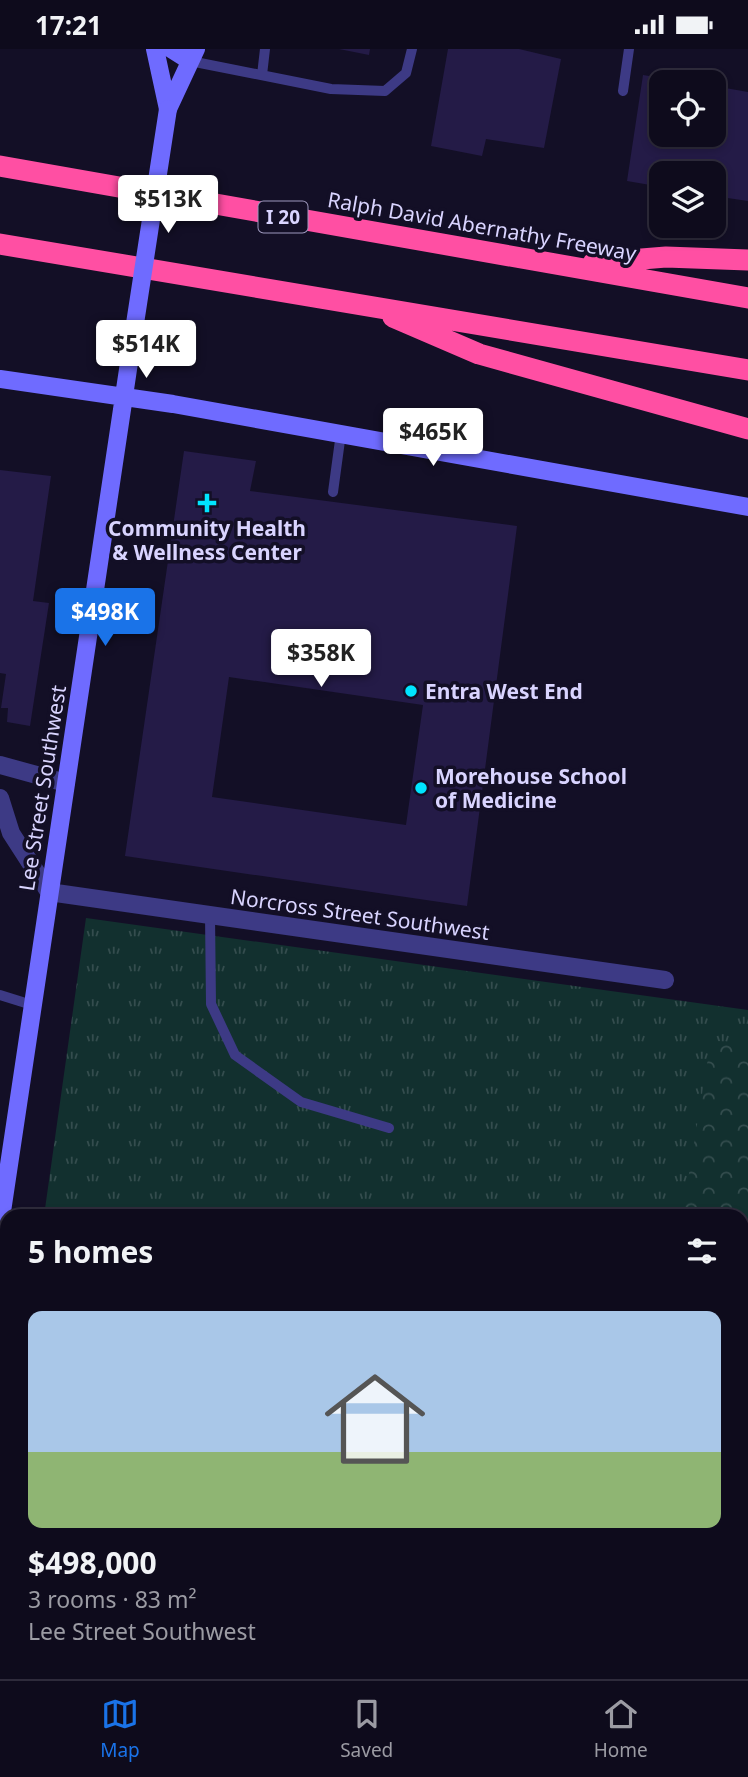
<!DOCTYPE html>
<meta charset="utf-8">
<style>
:root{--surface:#0e0b1c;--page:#171425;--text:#f1f3f6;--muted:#9b9ba3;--line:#2e2b3b;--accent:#1a73e8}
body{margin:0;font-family:"Noto Sans",sans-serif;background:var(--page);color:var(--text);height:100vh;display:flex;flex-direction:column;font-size:26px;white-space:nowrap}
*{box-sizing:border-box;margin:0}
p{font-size:23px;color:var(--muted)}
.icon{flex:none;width:38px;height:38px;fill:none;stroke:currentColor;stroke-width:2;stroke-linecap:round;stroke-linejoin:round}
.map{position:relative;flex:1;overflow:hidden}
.details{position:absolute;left:0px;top:1160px;width:749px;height:471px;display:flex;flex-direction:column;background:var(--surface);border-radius:21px 21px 0 0;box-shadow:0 4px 10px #0003,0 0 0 2px var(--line)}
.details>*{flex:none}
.controls{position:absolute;left:649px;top:21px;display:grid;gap:14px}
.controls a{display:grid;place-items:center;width:77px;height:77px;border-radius:14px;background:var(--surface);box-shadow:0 4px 10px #0003,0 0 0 2px var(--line);font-size:35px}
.price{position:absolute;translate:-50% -60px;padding:0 16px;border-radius:7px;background:#fff;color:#222;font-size:23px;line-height:46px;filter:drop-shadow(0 2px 4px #0008)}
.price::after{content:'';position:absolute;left:50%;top:42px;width:21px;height:16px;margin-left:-10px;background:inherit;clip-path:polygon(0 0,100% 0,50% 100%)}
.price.current{background:var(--accent);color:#fff}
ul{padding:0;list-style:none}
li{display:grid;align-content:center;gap:14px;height:371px;padding:0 28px}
li span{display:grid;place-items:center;height:217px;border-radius:14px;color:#555}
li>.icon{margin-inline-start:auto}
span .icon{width:126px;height:126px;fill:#fffc;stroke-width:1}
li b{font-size:30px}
h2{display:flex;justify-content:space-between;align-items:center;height:84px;padding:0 28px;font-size:30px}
.status{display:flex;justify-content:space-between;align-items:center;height:49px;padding:0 35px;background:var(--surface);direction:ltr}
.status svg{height:19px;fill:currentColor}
.tab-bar{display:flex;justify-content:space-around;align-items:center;height:98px;border-top:2px solid var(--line);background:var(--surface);font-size:19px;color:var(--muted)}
.tab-bar a{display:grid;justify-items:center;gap:4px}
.tab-bar .current{color:var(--accent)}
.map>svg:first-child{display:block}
.grass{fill:url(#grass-tufts)}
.park{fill:url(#park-crowns)}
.building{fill:#241b47;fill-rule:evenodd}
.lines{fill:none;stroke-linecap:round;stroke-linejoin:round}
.lane{stroke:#3d3a85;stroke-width:10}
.street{stroke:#3d3a85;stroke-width:18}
.secondary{stroke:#6f6bff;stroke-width:18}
.highway{stroke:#ff4fa3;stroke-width:21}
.secondary-bridge{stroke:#6f6bff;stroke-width:18}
.poi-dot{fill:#00e5ff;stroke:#130f26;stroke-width:2.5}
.labels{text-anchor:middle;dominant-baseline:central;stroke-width:7;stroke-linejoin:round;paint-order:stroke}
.shield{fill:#130f26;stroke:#9e99be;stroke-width:2}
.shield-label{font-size:19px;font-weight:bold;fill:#d9d4ff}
.street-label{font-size:21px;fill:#d9d4ff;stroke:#130f26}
.poi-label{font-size:21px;font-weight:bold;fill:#d9d4ff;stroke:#130f26;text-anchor:start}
</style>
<div class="status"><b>17:21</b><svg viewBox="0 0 49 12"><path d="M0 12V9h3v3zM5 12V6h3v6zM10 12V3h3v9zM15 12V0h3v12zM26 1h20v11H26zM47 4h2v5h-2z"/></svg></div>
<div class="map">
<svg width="748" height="1630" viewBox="0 0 748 1630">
<defs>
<pattern id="grass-tufts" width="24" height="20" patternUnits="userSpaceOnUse" patternTransform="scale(1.75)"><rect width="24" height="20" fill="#12302f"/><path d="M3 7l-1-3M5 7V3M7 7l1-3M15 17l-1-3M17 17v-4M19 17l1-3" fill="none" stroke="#344d4e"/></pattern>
<pattern id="park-crowns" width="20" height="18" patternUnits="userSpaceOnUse" patternTransform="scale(1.75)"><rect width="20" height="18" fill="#12302f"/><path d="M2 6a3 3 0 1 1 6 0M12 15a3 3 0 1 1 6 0" fill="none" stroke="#344d4e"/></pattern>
</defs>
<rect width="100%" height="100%" fill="#130f26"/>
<!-- grass -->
<path class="grass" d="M86,869l662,92v565l-6,-1v-358h-698z
M458,1624h209l36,6h-245z"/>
<!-- park -->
<path class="park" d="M711,991l37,6v263l-6,-2v-91h-60z"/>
<!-- building -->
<path class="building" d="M339,0h31l-1,6z
M448,0h71l42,10 -17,89 -58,-9 -4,17 -51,-10z
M643,26l37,6 -18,1v53h52v-49l34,6v109l-34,-5v-23h-52v14l-35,-6z
M184,402l72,10 -6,30 267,35 -50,380 -342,-50zM229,628l194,28 -17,120 -194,-28z
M0,421l51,6 -18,125 16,2 -19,123 -23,-4 1,-14h-7l5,-34 -6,-1z
M130,1624h240l-1,6h-239z"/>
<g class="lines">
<!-- lane -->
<path class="lane" d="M190,12l141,28 54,2 21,-18 6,-24
M262,26l3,-26
M623,42l6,-42
M333,443l8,-59
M210,866l1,89 24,51 66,47 88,26
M0,946l32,10
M0,1188l7,1"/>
<!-- street -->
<path class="street" d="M0,716l66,18
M0,749l11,35 38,59 616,88
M0,1450l7,1
M742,1577l6,1
M423,1624v6"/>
<!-- secondary -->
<path class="secondary" d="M155,0l13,60
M171,0l19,12
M168,60l28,-60
M0,330l173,25 575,103
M0,1176l130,-869"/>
<!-- highway -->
<path class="highway" d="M0,117l748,132
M0,195l748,126
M593,214l73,-6 82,3
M393,268l86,37 269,75"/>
<!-- secondary-bridge -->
<path class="secondary-bridge" d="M130,307l38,-247"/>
</g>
<!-- markers -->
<g class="poi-dot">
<path d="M203.5 443.5h7v7h7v7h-7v7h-7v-7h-7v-7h7z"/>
<circle cx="411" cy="642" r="7"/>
<circle cx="421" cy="739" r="7"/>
</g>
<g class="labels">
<!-- shield labels -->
<rect class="shield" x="258.5" y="152.5" width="49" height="31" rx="5"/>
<g class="shield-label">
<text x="283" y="168">I 20</text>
</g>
<!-- street labels -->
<g class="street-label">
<text transform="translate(482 177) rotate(10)">Ralph David Abernathy Freeway</text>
<text transform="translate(42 739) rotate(-81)">Lee Street Southwest</text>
<text transform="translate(360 865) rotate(8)">Norcross Street Southwest</text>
</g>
<!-- poi labels -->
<g class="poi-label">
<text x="207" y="479" text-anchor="middle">Community Health<tspan x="207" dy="24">&amp; Wellness Center</tspan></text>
<text x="425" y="642">Entra West End</text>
<text x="435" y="727">Morehouse School<tspan x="435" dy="24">of Medicine</tspan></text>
</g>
</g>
</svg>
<div class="controls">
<a><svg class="icon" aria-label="locate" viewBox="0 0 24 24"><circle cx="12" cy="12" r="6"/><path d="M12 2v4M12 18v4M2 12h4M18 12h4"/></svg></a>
<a><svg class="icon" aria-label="layers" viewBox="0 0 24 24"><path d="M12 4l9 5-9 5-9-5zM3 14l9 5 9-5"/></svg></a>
</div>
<b class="price" style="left:168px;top:186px">$513K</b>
<b class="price" style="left:146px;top:331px">$514K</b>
<b class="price" style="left:433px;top:419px">$465K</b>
<b class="price current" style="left:105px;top:599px">$498K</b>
<b class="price" style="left:321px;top:640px">$358K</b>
<section class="details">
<h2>5 homes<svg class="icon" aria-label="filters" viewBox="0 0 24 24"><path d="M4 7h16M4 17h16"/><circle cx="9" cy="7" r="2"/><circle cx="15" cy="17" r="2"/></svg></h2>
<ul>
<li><span style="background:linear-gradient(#a9c7e8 65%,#8fb573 0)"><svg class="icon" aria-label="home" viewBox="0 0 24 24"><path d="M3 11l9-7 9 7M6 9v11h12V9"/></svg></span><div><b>$498,000</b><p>3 rooms · 83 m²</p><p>Lee Street Southwest</p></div></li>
</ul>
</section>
</div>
<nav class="tab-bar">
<a class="current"><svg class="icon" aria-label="map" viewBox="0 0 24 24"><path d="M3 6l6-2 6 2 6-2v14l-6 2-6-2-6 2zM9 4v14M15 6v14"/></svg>Map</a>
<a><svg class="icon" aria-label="saved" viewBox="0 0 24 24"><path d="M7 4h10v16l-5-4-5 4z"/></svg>Saved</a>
<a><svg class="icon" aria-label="home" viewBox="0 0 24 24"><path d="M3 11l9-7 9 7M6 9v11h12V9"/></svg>Home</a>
</nav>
